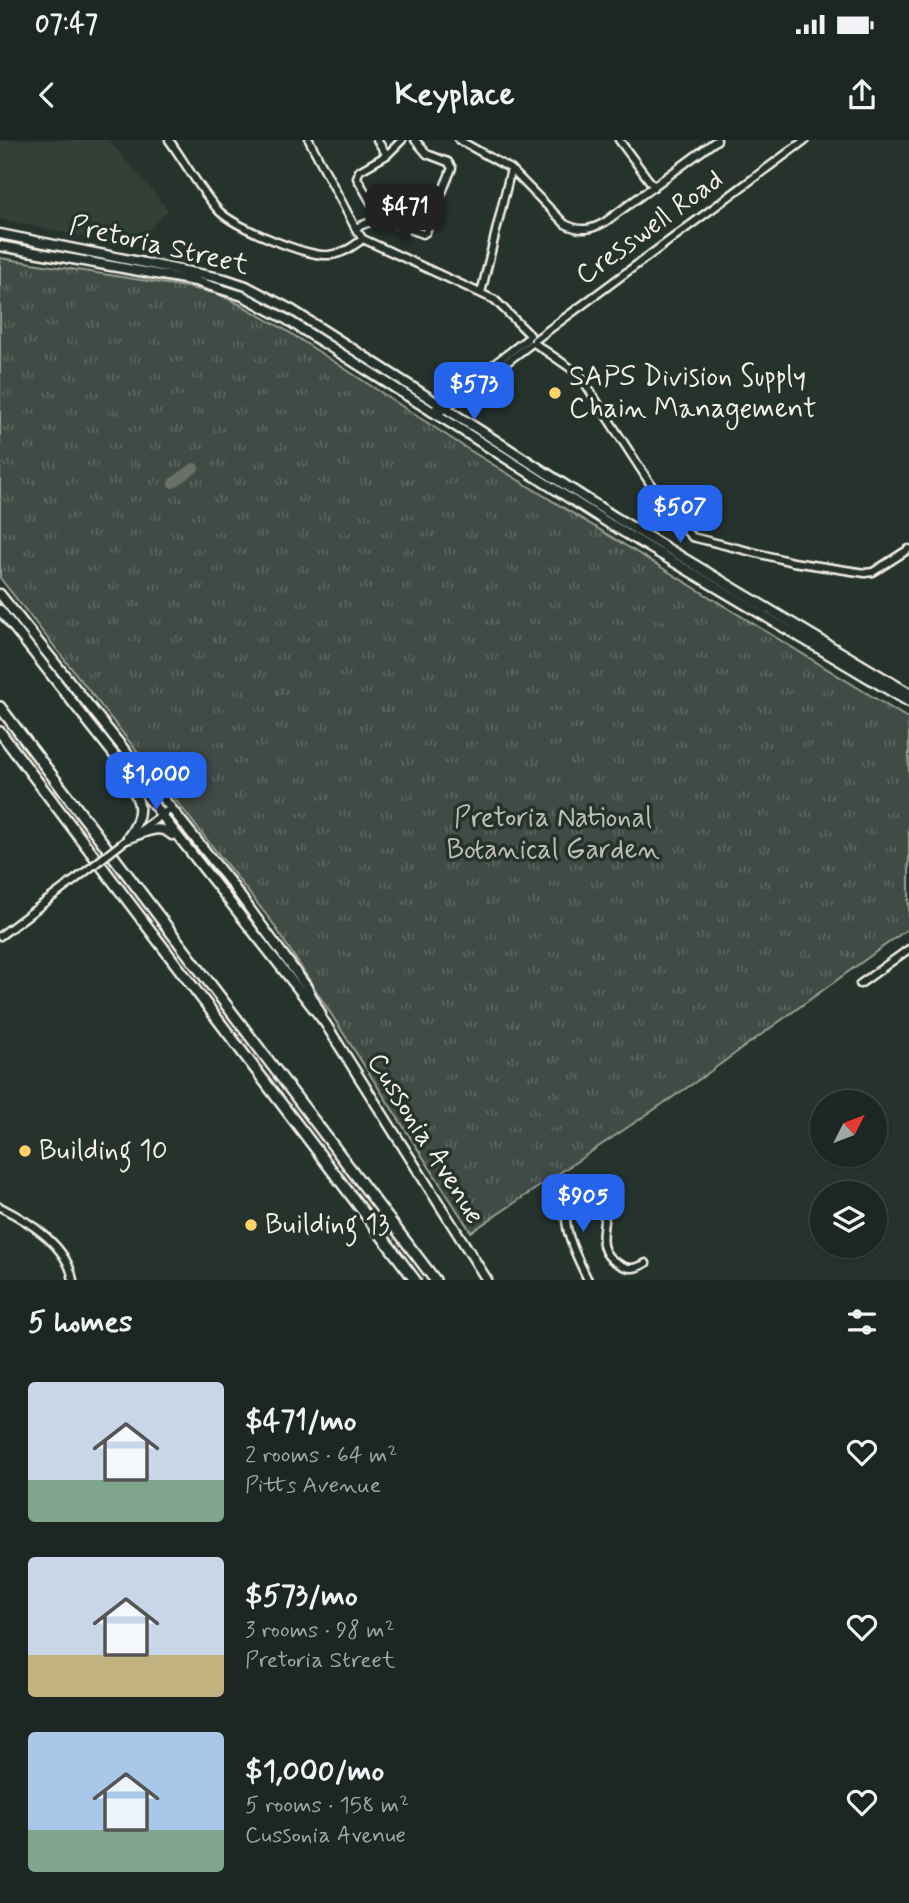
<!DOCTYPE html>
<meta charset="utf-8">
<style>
:root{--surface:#1c2622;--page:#29322f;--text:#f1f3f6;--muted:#a0a5a5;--line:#3a4340;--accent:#2563eb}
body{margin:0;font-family:Mynerve,sans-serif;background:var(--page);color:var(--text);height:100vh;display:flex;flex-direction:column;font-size:26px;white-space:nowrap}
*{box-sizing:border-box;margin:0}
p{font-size:23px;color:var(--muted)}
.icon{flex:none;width:38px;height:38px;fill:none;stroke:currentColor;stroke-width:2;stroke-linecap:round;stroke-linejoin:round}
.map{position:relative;height:1140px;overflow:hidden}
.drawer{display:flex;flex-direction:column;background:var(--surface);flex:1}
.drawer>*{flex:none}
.needle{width:46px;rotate:48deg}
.controls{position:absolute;left:810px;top:950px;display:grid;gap:14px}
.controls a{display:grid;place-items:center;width:77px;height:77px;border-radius:50%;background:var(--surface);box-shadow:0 2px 5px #0004,0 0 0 2px var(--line);font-size:35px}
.price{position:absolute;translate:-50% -60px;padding:0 16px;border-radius:14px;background:var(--accent);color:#fff;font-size:23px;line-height:46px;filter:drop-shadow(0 2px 4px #0008)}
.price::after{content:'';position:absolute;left:50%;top:42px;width:21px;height:16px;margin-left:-10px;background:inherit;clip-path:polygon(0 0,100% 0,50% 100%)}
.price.active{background:#222;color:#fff}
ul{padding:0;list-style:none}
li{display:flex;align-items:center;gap:21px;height:175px;padding:0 28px}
li span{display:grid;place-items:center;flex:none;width:196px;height:140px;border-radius:7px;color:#555}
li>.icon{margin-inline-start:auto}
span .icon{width:84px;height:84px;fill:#fffc;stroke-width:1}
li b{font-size:30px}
h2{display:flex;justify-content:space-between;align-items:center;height:84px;padding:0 28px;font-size:30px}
.status{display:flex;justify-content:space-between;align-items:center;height:49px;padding:0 35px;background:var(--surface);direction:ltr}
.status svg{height:19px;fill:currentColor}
header{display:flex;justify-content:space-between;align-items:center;height:91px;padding:0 28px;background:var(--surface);font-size:32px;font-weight:800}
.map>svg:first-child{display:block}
.built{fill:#333f39}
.grass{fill:url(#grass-tufts);stroke:#9a9e96;stroke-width:2}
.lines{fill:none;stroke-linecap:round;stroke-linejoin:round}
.river{stroke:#676f68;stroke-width:10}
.minor-casing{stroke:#f4f1e8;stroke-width:11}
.major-casing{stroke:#f4f1e8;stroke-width:13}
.highway-casing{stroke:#f4f1e8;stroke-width:14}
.minor{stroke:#26332d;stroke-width:6}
.major{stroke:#26332d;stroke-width:8}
.highway{stroke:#26332d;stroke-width:9}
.minor-bridge-casing{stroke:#f4f1e8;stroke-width:11;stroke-linecap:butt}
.minor-bridge{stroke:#26332d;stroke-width:6}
.poi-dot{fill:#ffd166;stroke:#26332d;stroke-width:2.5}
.labels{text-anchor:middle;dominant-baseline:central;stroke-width:7;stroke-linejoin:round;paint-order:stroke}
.street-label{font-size:28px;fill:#f4f1e8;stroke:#26332d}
.poi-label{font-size:28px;fill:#f4f1e8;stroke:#26332d;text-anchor:start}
.park-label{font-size:28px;fill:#bebfb7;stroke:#26332d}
</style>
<div class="status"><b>07:47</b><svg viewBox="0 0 49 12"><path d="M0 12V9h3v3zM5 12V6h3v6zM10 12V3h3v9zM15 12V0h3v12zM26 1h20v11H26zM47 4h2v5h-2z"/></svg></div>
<header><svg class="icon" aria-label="back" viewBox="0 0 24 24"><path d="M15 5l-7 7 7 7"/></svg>Keyplace<svg class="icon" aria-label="share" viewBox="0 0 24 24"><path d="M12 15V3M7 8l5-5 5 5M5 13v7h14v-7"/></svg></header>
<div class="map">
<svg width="909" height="1140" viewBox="0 0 909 1140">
<defs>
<pattern id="grass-tufts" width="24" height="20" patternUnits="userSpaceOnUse" patternTransform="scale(1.75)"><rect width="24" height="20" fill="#414b45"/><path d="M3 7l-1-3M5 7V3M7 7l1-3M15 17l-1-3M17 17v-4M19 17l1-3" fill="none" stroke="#5d6560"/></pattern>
</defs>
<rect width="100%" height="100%" fill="#26332d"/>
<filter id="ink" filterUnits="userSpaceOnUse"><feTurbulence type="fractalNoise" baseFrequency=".0143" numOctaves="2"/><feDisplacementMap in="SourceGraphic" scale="14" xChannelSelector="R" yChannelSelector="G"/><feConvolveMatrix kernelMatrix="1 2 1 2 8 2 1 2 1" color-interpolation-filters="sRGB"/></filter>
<g filter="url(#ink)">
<!-- built -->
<path class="built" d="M0,0h109l59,70 -35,37 -133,-28z"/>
<!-- grass -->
<path class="grass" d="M0,118l186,29 32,7 23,11 43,24 182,119 443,271v209l-212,153 -226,151 -199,-310 -272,-344z"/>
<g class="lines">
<!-- river -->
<path class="river" d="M173,343l21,-15"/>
<defs>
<path id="minor" d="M169,0c15,21 33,53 50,71 16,16 88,46 110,44 14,-1 23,-8 34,-16
M309,0l48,91 6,8 132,61 35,35
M377,0l10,15
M402,0l-15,15 -28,16 -2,7 23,40 43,16 3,-2 26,-64 -4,-6 -21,-8 -12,-14
M459,0l52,29 54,55c15,8 26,6 40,-2l112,-82
M619,0l35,47
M355,88l25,-10
M481,153l30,-124
M535,200l270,-200
M534,203l45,31 91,140 22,23 101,25 72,11 8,-1 36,-23
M431,272l96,-73
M436,275l95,-71
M137,693l34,-25
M0,796l76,-57
M860,844l49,-35
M0,1067c30,15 67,38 73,73
M588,1140c-12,-25 -28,-53 -20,-81l14,-10 14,1 8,7c6,25 -15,52 15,67 10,6 17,5 27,-1"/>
<path id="major" d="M0,94l225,45 21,7 46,24 323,207 294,176
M0,106l195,35 48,15 43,23 324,205 299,178
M0,454l230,288 76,104 15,28
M0,470l325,413 162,257
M115,626c21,28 36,40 12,73
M129,698c15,-5 29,-15 43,-3"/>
<path id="highway" d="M0,567l435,573
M0,592l415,548"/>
</defs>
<!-- minor casing -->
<use href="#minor" class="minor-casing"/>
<!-- major casing -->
<use href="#major" class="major-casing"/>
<!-- highway casing -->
<use href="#highway" class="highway-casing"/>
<!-- minor -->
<use href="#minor" class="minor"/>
<!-- major -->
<use href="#major" class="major"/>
<!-- highway -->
<use href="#highway" class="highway"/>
<defs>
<path id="minor-bridge" d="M76,739l50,-39"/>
</defs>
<!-- minor-bridge casing -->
<use href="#minor-bridge" class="minor-bridge-casing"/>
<!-- minor-bridge -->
<use href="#minor-bridge" class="minor-bridge"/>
</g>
</g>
<!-- markers -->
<g class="poi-dot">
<circle cx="555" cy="253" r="7"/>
<circle cx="25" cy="1011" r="7"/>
<circle cx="251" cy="1085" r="7"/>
</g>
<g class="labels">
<!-- street labels -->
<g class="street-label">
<text transform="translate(650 88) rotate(-36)">Cresswell Road</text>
<text transform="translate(159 106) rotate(13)">Pretoria Street</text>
<text transform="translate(425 999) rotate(58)">Cussonia Avenue</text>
</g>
<!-- poi labels -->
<g class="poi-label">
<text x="569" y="237">SAPS Division Supply<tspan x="569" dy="32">Chain Management</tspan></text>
<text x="39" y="1011">Building 10</text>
<text x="265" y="1085">Building 13</text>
</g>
<!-- park labels -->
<g class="park-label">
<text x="553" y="678">Pretoria National<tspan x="553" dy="32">Botanical Garden</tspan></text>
</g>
</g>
</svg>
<div class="controls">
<a><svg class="needle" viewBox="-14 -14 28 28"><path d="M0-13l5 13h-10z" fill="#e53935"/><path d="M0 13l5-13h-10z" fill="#a0a5a5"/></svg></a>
<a><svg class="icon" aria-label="layers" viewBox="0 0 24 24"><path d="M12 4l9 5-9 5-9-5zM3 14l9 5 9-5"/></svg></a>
</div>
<b class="price active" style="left:405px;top:104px">$471</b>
<b class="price" style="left:474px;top:282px">$573</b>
<b class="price" style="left:680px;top:405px">$507</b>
<b class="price" style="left:156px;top:672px">$1,000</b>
<b class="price" style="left:583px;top:1094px">$905</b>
</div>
<section class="drawer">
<h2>5 homes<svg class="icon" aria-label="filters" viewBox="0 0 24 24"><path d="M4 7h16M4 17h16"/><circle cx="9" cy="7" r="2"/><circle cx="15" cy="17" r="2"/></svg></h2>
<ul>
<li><span style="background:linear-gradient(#c9d6e8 70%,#7fa58c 0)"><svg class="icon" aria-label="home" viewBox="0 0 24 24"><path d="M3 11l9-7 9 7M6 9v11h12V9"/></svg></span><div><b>$471/mo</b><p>2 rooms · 64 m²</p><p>Pitts Avenue</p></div><svg class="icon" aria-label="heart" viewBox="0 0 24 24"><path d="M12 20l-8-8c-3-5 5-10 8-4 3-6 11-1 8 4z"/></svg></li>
<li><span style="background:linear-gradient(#c9d6e8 70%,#c2b280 0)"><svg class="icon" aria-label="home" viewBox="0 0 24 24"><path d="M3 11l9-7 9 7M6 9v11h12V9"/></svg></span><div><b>$573/mo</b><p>3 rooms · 98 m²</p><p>Pretoria Street</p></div><svg class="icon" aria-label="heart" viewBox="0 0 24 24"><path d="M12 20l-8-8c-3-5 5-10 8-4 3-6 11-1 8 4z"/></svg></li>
<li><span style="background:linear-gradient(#a9c7e8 70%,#7fa58c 0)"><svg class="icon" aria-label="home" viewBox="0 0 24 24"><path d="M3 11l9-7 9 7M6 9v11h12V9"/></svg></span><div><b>$1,000/mo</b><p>5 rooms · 158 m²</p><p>Cussonia Avenue</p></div><svg class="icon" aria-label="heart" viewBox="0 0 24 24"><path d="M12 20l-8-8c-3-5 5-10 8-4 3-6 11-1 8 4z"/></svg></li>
</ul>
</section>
